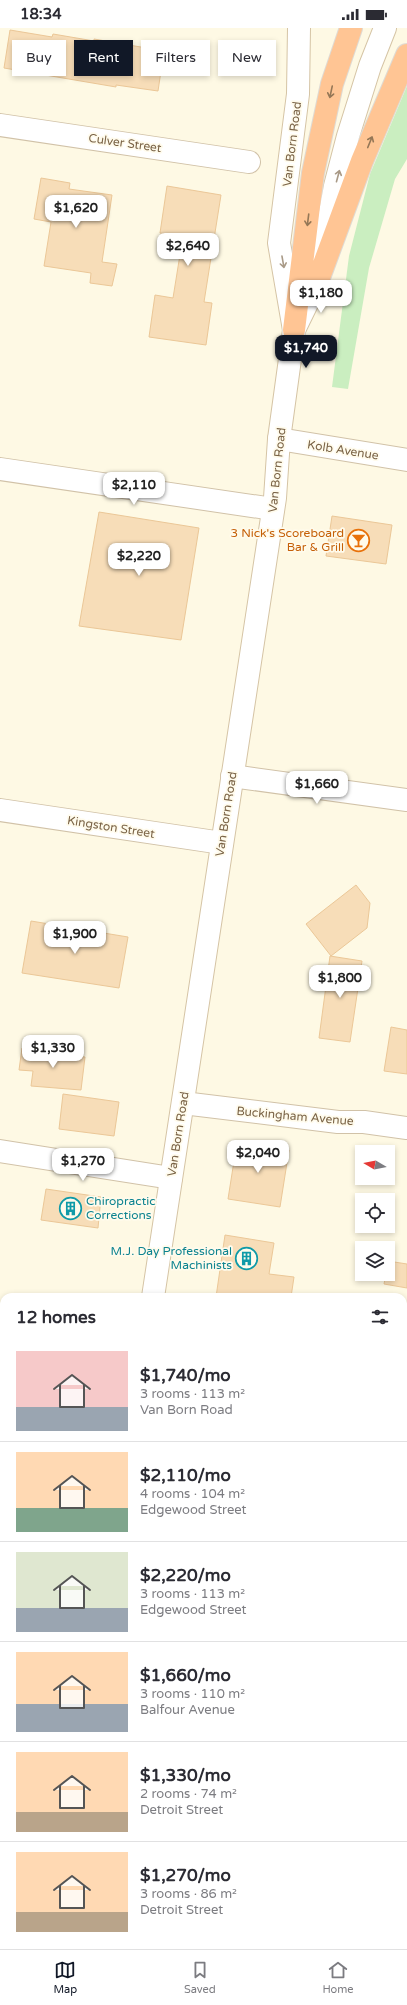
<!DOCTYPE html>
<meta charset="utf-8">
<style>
:root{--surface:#fff;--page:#f2f2f3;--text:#2b2b33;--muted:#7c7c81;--line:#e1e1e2;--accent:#111827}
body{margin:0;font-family:"Varela Round",sans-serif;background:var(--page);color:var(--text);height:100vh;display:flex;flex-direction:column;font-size:15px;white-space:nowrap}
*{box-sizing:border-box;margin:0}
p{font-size:13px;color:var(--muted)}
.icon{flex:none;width:22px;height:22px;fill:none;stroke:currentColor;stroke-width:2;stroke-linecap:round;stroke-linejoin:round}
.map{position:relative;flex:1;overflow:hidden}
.details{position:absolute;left:0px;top:1265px;width:407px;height:656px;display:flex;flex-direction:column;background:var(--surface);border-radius:12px 12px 0 0;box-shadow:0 2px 6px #0003}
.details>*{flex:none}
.hud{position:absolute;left:12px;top:12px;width:383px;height:36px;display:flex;gap:8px}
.needle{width:26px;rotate:280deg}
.fabs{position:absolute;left:355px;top:1117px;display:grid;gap:8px}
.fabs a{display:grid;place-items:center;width:40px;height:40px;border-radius:0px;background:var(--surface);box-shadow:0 2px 6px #0003;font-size:20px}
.price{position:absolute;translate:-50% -34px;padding:0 9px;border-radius:8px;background:#fff;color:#222;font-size:13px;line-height:26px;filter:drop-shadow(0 1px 2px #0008)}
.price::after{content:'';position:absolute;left:50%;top:24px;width:12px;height:9px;margin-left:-6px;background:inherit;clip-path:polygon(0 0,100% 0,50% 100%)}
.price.current{background:var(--accent);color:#fff}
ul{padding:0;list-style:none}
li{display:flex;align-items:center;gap:12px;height:100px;padding:0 16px}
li+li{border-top:1px solid var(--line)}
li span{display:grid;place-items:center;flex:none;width:112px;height:80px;border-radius:0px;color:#555}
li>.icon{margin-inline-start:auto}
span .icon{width:48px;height:48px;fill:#fffc;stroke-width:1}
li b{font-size:17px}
h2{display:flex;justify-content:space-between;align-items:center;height:48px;padding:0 16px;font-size:17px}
.chip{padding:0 14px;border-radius:0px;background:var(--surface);box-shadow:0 2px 6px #0003;font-size:14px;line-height:36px}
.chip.current{background:var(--accent);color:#fff}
.status{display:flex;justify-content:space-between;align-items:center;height:28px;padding:0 20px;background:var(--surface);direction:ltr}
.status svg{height:11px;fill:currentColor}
.tab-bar{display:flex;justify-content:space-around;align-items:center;height:56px;border-top:1px solid var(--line);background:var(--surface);font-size:11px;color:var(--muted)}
.tab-bar a{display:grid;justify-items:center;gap:2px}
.tab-bar .current{color:var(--accent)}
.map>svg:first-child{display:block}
.green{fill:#caeec0}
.building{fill:#f7ddb8;stroke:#ebc797}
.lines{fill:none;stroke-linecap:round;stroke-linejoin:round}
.minor-casing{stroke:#d1c2a8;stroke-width:24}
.tertiary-casing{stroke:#d1c2a8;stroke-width:24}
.secondary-casing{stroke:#d5c4a5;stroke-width:24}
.motorway-casing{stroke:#dfdad3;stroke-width:24}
.minor{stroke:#fff;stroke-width:22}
.tertiary{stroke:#fff;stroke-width:22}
.secondary{stroke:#fff;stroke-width:22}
.motorway{stroke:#ffc594;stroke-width:22}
.oneway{stroke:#957756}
.oneway2{stroke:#a99a87}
.labels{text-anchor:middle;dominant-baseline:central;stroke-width:3.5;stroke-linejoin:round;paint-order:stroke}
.street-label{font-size:12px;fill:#7a6346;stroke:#fffbec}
.food-label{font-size:12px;fill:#c56008;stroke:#fffbec;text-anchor:end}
.culture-label{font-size:12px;fill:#0d838f;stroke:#fffbec;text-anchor:start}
</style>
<div class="status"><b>18:34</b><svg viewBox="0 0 49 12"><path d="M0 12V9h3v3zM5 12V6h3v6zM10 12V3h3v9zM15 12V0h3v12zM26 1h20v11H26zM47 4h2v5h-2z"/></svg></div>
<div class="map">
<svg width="407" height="1921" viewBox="0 0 407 1921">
<rect width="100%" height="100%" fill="#fef9e4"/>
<!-- green -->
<path class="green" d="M407,58v73l-12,20 -26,89 -21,121 -16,-2 17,-131 21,-82z"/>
<!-- building -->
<path class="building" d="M10,2l42,7 1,-3 41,7v-2l70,12 -6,40 -42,-6v2l-112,-19z
M41,150l29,5 -1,6 43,6 -10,67 15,2 -5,22 -22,-3 1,-10 -47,-7 7,-44 -17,-3z
M167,158l54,9 -17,107 8,1 -6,42 -57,-8 6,-42 18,3 10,-62 -23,-3z
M99,484l100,16 -18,112 -102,-14z
M332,488l60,9 -6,39 -60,-8z
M356,857l14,18 -3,25 -36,28 -25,-32z
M31,893l97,16 -9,51 -97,-15z
M330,928l32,5 -12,81 -31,-4z
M391,999l16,3v44l-23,-3z
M22,1020l17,1 1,3 45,5 -4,33 -50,-4 2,-15 -14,-1z
M63,1066l56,8 -5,34 -55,-7z
M237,1114l52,8 -9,57 -52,-8z
M46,1161l55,8 -3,31 -57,-8z
M225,1207l49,8 -5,31 25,3 -3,20h-75z
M388,1233l19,3v24l-23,-4 2,-10h2z"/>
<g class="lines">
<defs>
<path id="minor" d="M0,97l249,37
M279,411l128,21
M0,441l273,40
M232,748l175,24
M0,782l222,33
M183,1075l155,19h26l43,6
M0,1123l171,27
M403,1438h4
M0,1468l4,1"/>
<path id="tertiary" d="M0,1720l4,1"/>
<path id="secondary" d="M295,300l22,-45 18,-97 13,-50 22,-70 15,-38
M153,1269l122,-799 4,-59 15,-109 -15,-87 19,-149 1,-66
M403,1777l4,1
M55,1921l1,-4"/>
<path id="motorway" d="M317,255l45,-122 45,-106
M294,302l19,-157 19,-89 19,-56"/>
</defs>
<!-- minor casing -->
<use href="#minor" class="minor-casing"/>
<!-- tertiary casing -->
<use href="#tertiary" class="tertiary-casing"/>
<!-- secondary casing -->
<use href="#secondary" class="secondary-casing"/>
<!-- motorway casing -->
<use href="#motorway" class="motorway-casing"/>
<!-- minor -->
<use href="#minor" class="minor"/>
<!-- tertiary -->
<use href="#tertiary" class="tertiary"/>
<!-- secondary -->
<use href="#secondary" class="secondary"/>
<!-- motorway -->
<use href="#motorway" class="motorway"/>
</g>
<!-- one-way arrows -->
<defs><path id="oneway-shaft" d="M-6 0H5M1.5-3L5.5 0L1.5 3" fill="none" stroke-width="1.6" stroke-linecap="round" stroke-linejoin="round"/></defs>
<g class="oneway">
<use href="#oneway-shaft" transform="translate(331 64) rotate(102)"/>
<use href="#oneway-shaft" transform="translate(370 114) rotate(-68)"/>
<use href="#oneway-shaft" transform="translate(308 192) rotate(97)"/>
</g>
<g class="oneway2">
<use href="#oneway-shaft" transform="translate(338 148) rotate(-75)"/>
<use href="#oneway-shaft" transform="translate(283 234) rotate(80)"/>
</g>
<!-- icons -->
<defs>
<symbol id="bar-ring" viewBox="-11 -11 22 22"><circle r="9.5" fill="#fffbec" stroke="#e8710a" stroke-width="1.5"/><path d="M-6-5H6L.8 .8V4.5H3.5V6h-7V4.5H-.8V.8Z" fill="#e8710a"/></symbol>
<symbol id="building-ring" viewBox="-11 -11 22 22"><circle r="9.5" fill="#fffbec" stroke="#0f9aa8" stroke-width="1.5"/><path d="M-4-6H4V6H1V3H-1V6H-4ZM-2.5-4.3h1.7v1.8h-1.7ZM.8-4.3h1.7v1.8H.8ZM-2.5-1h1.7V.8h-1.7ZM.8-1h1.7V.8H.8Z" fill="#0f9aa8"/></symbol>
</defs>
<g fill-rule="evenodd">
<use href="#bar-ring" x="346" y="500" width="25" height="25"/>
<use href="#building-ring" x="58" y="1168" width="25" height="25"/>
<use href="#building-ring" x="234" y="1218" width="25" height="25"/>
</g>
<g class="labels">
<!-- street labels -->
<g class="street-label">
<text transform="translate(125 115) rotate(8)">Culver Street</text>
<text transform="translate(292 116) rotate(-83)">Van Born Road</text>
<text transform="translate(343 422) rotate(9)">Kolb Avenue</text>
<text transform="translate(277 442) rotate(-84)">Van Born Road</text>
<text transform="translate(226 786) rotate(-81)">Van Born Road</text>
<text transform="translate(111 799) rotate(9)">Kingston Street</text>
<text transform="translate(295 1088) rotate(5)">Buckingham Avenue</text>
<text transform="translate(178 1106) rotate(-81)">Van Born Road</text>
</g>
<!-- food labels -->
<g class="food-label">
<text x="344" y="505">3 Nick's Scoreboard<tspan x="344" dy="14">Bar &amp; Grill</tspan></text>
</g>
<!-- culture labels -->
<g class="culture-label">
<text x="86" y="1173">Chiropractic<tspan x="86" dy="14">Corrections</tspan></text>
<text x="232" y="1223" text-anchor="end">M.J. Day Professional<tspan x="232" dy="14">Machinists</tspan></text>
</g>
</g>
</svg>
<div class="fabs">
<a><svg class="needle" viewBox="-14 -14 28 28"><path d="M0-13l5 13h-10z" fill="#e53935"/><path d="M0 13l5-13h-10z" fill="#7c7c81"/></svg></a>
<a><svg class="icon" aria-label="locate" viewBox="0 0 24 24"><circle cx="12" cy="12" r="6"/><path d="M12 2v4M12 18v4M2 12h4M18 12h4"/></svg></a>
<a><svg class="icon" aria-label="layers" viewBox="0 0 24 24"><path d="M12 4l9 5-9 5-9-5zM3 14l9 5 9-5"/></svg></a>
</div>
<b class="price" style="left:76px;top:201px">$1,620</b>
<b class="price" style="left:188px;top:239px">$2,640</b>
<b class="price" style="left:321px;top:286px">$1,180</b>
<b class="price current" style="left:306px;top:341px">$1,740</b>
<b class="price" style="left:134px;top:478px">$2,110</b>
<b class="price" style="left:139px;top:549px">$2,220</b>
<b class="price" style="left:317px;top:777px">$1,660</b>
<b class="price" style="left:75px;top:927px">$1,900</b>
<b class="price" style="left:340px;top:971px">$1,800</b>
<b class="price" style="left:53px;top:1041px">$1,330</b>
<b class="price" style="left:258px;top:1146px">$2,040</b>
<b class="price" style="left:83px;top:1154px">$1,270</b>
<div class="hud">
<a class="chip">Buy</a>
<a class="chip current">Rent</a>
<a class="chip">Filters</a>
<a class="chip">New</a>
</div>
<section class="details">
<h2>12 homes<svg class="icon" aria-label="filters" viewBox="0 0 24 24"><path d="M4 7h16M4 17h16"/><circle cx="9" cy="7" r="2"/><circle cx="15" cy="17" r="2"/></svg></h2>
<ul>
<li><span style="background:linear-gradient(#f6c9c9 70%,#9aa5b1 0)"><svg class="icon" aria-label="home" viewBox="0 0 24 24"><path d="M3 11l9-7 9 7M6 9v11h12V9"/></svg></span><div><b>$1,740/mo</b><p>3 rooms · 113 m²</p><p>Van Born Road</p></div></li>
<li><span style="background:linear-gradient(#ffd9b3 70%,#7fa58c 0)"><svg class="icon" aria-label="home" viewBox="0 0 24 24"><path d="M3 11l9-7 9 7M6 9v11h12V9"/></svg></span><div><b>$2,110/mo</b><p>4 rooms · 104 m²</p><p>Edgewood Street</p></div></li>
<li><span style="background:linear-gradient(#dfe7d0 70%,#9aa5b1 0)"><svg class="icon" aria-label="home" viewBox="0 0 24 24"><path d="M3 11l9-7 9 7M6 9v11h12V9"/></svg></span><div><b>$2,220/mo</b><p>3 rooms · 113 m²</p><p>Edgewood Street</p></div></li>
<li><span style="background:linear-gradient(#ffd9b3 65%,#9aa5b1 0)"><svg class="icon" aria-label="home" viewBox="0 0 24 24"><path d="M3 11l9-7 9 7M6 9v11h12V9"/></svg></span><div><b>$1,660/mo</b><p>3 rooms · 110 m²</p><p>Balfour Avenue</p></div></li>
<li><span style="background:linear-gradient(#ffd9b3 75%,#b9a48a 0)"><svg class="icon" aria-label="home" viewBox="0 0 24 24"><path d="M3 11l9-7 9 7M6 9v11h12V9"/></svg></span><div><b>$1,330/mo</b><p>2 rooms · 74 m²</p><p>Detroit Street</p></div></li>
<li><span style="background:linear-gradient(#ffd9b3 75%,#b9a48a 0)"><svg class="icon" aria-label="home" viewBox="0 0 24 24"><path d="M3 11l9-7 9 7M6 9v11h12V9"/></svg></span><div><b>$1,270/mo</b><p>3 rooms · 86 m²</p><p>Detroit Street</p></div></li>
</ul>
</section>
</div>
<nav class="tab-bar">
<a class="current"><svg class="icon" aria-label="map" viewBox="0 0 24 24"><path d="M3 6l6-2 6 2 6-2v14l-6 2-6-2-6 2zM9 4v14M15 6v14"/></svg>Map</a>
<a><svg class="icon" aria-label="saved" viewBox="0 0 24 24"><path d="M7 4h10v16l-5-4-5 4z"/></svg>Saved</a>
<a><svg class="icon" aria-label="home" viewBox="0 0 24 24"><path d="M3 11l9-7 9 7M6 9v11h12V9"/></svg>Home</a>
</nav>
